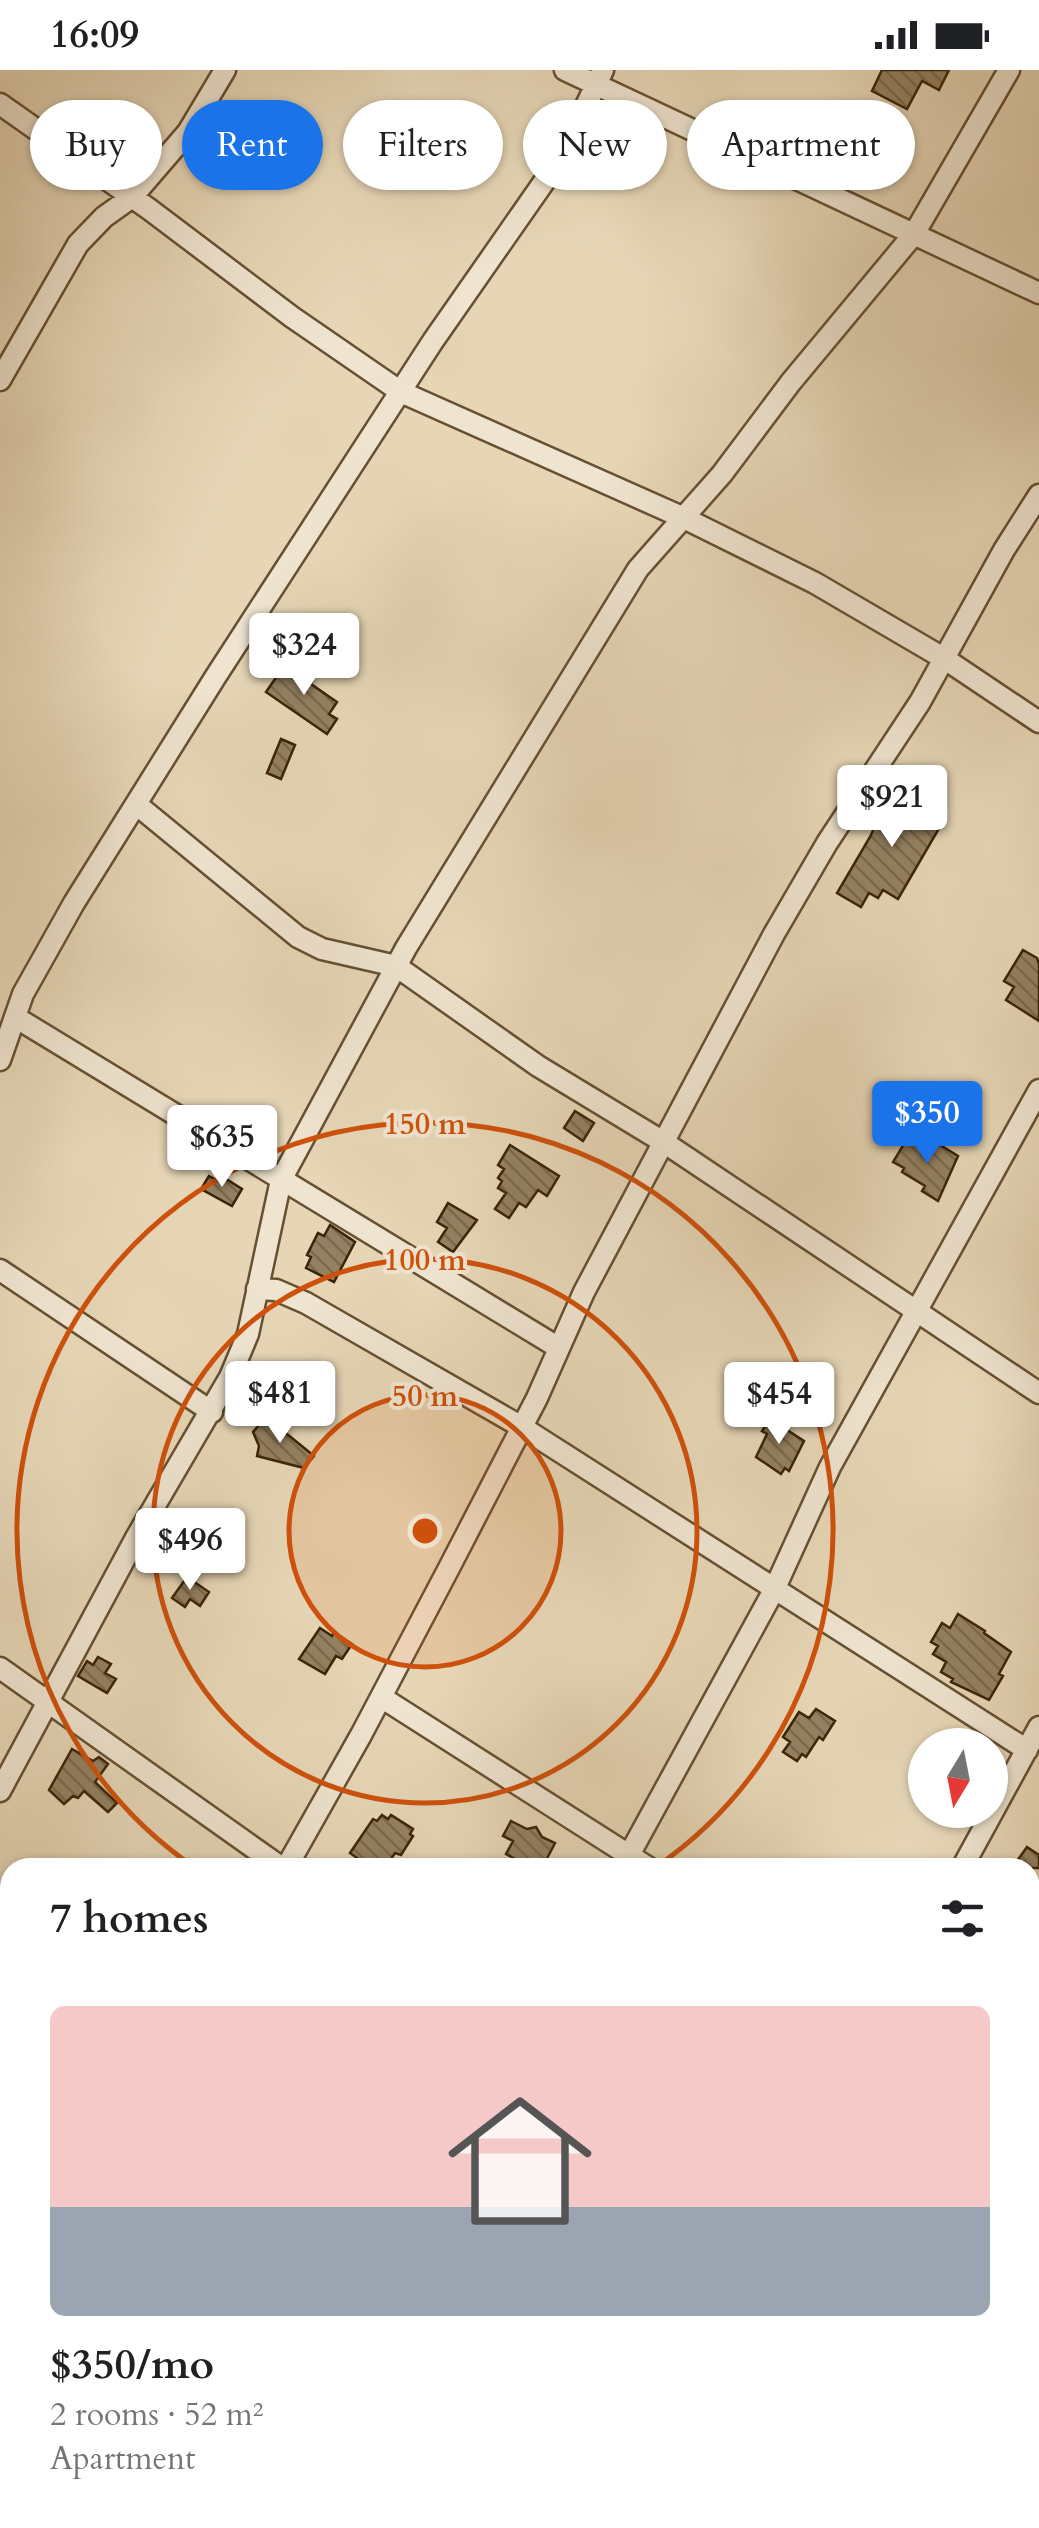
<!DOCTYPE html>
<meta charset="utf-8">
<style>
:root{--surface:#fff;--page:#f6f6f6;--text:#202124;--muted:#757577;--accent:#1a73e8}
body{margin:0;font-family:Cardo,serif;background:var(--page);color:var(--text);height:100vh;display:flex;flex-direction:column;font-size:38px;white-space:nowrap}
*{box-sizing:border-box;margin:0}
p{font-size:32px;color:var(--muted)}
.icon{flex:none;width:55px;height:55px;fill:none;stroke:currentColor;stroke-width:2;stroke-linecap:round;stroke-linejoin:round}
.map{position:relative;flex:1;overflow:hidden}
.drawer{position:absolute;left:0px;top:1788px;width:1040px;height:672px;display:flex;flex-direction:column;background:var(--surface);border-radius:30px 30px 0 0;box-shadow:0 2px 8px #0004}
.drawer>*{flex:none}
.guide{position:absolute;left:30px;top:30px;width:980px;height:90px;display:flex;gap:20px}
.needle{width:65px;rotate:190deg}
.fabs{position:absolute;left:908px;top:1658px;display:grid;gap:20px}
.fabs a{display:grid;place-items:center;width:100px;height:100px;border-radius:50%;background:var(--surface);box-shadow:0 2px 8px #0004;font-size:50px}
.price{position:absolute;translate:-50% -85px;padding:0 22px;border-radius:10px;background:#fff;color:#222;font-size:32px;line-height:65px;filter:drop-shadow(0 2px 5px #0008)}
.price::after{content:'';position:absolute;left:50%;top:60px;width:30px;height:22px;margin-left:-15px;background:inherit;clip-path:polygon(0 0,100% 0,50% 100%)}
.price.active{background:var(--accent);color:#fff}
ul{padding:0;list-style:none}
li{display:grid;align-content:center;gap:20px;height:530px;padding:0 50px}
li span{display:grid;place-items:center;height:310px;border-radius:15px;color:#555}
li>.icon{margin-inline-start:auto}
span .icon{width:180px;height:180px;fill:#fffc;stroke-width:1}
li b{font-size:42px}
h2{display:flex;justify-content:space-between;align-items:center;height:120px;padding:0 50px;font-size:42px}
.chip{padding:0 35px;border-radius:45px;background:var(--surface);box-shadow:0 2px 8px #0004;font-size:35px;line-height:90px}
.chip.active{background:var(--accent);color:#fff}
.status{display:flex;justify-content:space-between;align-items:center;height:70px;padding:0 50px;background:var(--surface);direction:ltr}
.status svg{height:28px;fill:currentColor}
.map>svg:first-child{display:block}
.building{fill:url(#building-back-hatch);stroke:#3b2405;stroke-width:2.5}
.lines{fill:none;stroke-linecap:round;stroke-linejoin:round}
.street-casing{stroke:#665031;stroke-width:25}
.street{stroke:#efe4d0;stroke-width:20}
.ring{fill:none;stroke:#ce510b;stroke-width:5}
.centre{fill:#ce510b;stroke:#efe4d0;stroke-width:5}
.ring-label{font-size:30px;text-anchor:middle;font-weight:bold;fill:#ce510b;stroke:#efe4d0;stroke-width:8;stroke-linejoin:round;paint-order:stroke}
</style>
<div class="status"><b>16:09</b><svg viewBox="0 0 49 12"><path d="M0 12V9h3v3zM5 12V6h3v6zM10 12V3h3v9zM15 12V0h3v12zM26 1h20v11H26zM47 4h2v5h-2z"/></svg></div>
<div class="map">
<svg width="1039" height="2458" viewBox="0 0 1039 2458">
<defs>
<pattern id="building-back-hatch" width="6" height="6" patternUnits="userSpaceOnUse" patternTransform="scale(2.5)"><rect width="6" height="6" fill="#948161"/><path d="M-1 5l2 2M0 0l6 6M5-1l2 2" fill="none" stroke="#7a694e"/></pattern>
</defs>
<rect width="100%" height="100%" fill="#e6d6b6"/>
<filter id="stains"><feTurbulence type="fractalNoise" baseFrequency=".002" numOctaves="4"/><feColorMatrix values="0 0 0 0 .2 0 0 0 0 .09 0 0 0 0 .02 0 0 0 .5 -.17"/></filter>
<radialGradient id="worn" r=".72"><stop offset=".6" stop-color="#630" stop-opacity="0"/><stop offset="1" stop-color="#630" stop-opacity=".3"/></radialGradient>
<!-- building -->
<path class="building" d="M882,0h67l-10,20 -17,-9 -15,28 -35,-18z
M294,593l21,14 -4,7 26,18 -8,12 8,5 -10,15 -61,-42 11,-16 7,1z
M281,669l14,6 -14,34 -14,-6z
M893,717l46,28 -3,7 5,3 -43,74 -15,-9 -5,8 -9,-5 -8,14 -24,-14 33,-56z
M1023,880l14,8 2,6v57l-33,-21 8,-13 -10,-6z
M575,1041l19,12 -11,18 -19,-13z
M907,1069l19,12 6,-11 26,16 -20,45 -16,-10 3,-5 -23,-14 2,-4 -11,-6z
M510,1075l49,31 -12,20 -9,-6 -12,17 -7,-4 -10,15 -14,-9 11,-16 -8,-5 4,-7 -4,-3 6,-9 -6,-4z
M209,1106l11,6 3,-5 19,12 -10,17 -31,-17z
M448,1133l29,17 -24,32 -15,-10 9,-14 -10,-6z
M330,1155l25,17 -21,40 -28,-14 5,-11 -4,-2 11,-22 6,3z
M266,1347l48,39 -10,12 -47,-12 2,-10 -6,-14z
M770,1349l34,22 -15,30 -4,-3 -4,6 -25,-17 11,-23 -5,-3z
M187,1507l22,15 -9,14 -10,-7 -5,8 -13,-9z
M958,1544l27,17 -1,2 27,19 -12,22 4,2 -14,24 -38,-18 2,-3 -12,-7 5,-10 -13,-8 5,-8 -7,-4 11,-19 8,5z
M320,1558l12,8 2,-4 18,12 -10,15 -6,-3 -11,18 -26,-15z
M98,1587l13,7 -6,9 11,6 -9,14 -29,-17 9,-15 6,4z
M816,1639l19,12 -12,19 -4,-3 -13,20 -4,-3 -5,7 -14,-9 7,-10 -7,-5 16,-25 10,6z
M72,1679l21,12 6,-4 9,7 -13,18 22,21 -9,9 -24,-21 -6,7 -5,-2 -9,8 -15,-14z
M382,1745l6,4 3,-4 22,14 -3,5 3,2 -12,19 -6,-2 -10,15h-14l-21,-15 23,-34 4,2z
M511,1751l16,8 9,-2 6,10 13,6 -13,25h-11l-25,-14 7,-13 -10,-5z
M1027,1777l12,8v13h-27z"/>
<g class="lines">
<defs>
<path id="street" d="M565,0l474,223
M0,34l149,105 143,108 109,75 283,126 131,65 130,76 94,63
M0,310l78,-136 26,-27 28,-20 56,-65 37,-62
M136,734l162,133 24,12 74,17 142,100 127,77 374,250
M15,947l544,331
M0,990l23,-66 51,-91 142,-227 217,-335 129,-185 41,-86
M0,1200l212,142
M257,1219l19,1 30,13 214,123 507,324
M0,1598l282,200
M381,1627l268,171
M0,1721l137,-255 93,-159 18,-43 33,-154 125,-232 232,-379 84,-95 69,-92 123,-148 95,-164
M286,1798l75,-133 88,-167 88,-170 47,-106 190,-358 53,-91 93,-141 84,-152 35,-55
M622,1798l152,-278 56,-123 209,-377
M962,1798l77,-141
M1030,2048l9,6
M0,2144l10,5
M1030,2234l9,-15
M0,2299l10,-20
M1030,2432l9,6
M520,2450l13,8
M266,2458l5,-8
M608,2458l5,-8
M902,2458l4,-8"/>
</defs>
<!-- street casing -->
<use href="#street" class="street-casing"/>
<!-- street -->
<use href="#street" class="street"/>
</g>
<!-- distance rings -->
<circle cx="425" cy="1461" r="136" fill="#ce510b" fill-opacity=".12"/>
<g class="ring">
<circle cx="425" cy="1461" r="136"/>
<circle cx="425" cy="1461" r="272"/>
<path d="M194 1797A408 408 0 1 1 656 1797"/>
</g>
<circle cx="425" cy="1461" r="15" class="centre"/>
<g class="ring-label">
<text x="425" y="1064">150 m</text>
<text x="425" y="1200">100 m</text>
<text x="425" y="1336">50 m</text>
</g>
<rect width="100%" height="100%" filter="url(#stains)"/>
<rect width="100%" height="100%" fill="url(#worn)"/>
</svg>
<div class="fabs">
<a><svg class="needle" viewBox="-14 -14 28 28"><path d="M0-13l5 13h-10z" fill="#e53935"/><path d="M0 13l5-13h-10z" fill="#757577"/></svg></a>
</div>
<b class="price" style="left:304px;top:628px">$324</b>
<b class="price" style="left:892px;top:780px">$921</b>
<b class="price active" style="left:927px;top:1096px">$350</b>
<b class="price" style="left:222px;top:1120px">$635</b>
<b class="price" style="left:280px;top:1376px">$481</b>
<b class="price" style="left:779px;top:1377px">$454</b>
<b class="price" style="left:190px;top:1523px">$496</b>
<div class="guide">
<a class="chip">Buy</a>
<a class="chip active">Rent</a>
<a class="chip">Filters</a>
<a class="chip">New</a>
<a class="chip">Apartment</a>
</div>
<section class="drawer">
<h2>7 homes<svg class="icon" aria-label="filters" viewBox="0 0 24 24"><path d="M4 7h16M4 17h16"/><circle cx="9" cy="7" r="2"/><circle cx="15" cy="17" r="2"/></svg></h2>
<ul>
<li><span style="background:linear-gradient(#f6c9c9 65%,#9aa5b1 0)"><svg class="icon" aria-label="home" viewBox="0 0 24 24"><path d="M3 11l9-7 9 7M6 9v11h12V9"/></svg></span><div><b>$350/mo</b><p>2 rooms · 52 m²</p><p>Apartment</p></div></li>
</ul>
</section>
</div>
